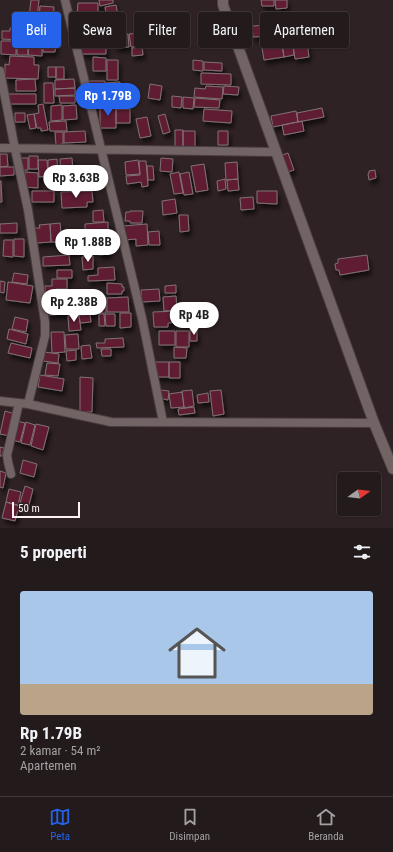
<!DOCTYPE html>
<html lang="id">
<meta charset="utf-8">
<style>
:root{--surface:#231a1b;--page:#2f2728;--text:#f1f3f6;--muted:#a3a1a3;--line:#40383a;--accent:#2563eb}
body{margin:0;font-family:"Roboto Condensed",sans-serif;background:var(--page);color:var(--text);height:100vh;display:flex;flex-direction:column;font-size:15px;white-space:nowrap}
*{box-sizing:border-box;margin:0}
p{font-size:13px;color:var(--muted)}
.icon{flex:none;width:22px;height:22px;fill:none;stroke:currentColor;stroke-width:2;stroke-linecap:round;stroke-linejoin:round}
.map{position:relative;height:528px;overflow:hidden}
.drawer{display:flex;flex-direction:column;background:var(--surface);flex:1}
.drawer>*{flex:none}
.top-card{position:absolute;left:12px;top:12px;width:369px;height:36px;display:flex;gap:8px}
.needle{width:26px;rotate:76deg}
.tools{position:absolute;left:337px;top:472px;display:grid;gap:8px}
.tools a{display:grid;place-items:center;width:44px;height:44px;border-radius:4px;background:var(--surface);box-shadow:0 1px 3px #0004,0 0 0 1px var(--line);font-size:20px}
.scale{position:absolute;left:12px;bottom:10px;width:68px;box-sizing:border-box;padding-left:4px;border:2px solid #fcf2f4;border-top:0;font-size:11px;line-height:14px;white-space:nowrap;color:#fcf2f4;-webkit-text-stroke:3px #2f2224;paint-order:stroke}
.price{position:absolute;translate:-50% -34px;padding:0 9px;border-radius:14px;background:#fff;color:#222;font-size:13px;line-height:26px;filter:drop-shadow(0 1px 2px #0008)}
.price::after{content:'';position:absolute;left:50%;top:24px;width:12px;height:9px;margin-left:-6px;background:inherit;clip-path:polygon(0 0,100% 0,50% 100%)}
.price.on{background:var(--accent);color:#fff}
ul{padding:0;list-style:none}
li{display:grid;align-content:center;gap:8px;height:212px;padding:0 20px}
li+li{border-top:1px solid var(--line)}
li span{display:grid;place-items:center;height:124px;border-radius:4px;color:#555}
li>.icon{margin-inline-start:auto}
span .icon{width:72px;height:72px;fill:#fffc;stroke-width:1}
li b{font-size:17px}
h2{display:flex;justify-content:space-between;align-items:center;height:48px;padding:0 20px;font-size:17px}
.tag{padding:0 14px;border-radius:4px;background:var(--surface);box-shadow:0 1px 3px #0004,0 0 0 1px var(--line);font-size:14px;line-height:36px}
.tag.on{background:var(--accent);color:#fff}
.tab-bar{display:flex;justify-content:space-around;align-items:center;height:56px;border-top:1px solid var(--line);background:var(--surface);font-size:11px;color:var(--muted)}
.tab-bar a{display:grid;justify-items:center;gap:2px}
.tab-bar .on{color:var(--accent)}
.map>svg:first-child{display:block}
.building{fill:#5e1f31;stroke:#817174;filter:url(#shadow)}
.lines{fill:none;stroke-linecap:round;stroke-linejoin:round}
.minor-casing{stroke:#493e41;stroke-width:10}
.tertiary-casing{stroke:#493e41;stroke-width:12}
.minor{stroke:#726365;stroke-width:8}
.tertiary{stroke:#726365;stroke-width:10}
</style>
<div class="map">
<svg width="393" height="528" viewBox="0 0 393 528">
<defs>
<filter id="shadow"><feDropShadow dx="2.5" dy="4.5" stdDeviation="2" flood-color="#0009"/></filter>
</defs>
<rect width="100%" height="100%" fill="#2f2224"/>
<!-- building -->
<path class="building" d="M31,0h8l-2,18 -8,-1z
M99,0h14v3l-13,3z
M261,0h13v6h-12z
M275,0h12v8l-11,1z
M78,3h20v13l-21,-1z
M116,5l2,11 -11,2 -2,-11z
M40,6l14,1 -1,13 -14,-1z
M81,17h25v13h-25z
M27,20l11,1v19h-14v-13h3z
M40,24h6v3h9l-1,13h-8v5h-7z
M269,25l1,11 -17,1 -1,-11z
M10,28h13v12l-21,-1v-8h8z
M101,32l1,12 -14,1v-12z
M139,33l1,13 -9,1 -2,-13z
M128,34l1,13 -13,1 -2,-13z
M306,35l3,22 -14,2 -3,-21z
M292,38l2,17 -10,2 -3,-18z
M281,39l3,18 -20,3 -3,-18z
M1,41h15v14l-15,-1z
M17,41l11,1v13h-11z
M29,41l8,1 -1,6h6v8l-14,-1z
M47,41h9l-1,11h-12v-6h4z
M81,45h25v9h-25z
M142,47l1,8 -11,1v-8z
M10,56l24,1v8h5l-1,14 -33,-1v-14l4,1z
M93,57l13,1v13h-13z
M107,60h11v20h-11z
M193,60l10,1v10l-10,-1z
M204,62l18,1v8l-18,-1z
M48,67h8v10h-8z
M56,67h8v12h-8z
M201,73l30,1v11l-30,-1z
M35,79l1,12h-20v-11z
M74,79l1,9 -20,1v-9z
M89,81h16v10h-15z
M120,82v12l-13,1 -1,-12z
M44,83h9l1,20h-10z
M150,84l12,2 -2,14 -12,-2z
M206,86l17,1 -1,12 -28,-2 1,-9 10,1z
M224,86l15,1 -1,8 -15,-1z
M75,88v7l-20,1v-7z
M9,94h27v10h-27z
M92,95h17v9h-17z
M59,96h16v7h-15z
M110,96h10v9h-10z
M172,96l10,1 -1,11 -9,-1z
M183,97l11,1 -1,11 -10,-1z
M195,98l25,2 -1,8 -25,-1z
M43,104l5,26 -7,1v-3h-4l-3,-14 5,-1 -1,-8z
M62,105v15l-11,1v-15z
M76,105l1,14 -14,1v-14z
M100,106h16v22h-16z
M322,108l2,9 -26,5 -1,-9z
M116,109h14v14h-14z
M204,109l28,2 -1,12 -28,-2z
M296,111l2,11 -25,5 -2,-11z
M15,113h10v9h-10z
M34,114l2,14 -6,1 -3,-14z
M165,114l5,18 -7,2 -5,-18z
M147,117l4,19 -11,2 -4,-19z
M66,121l1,10h-17l-1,-9z
M302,121l2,10 -20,4 -2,-10z
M175,130h8v17h-8z
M85,131l1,11 -22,1v-11z
M183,131h12v16h-12z
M218,131h10v14h-10z
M55,132h8v12l-7,1z
M288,153l6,17 -9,3 -6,-17z
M0,154h7l1,12 -8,1z
M29,156h9v13h-9z
M20,158h8v12h-8z
M72,158l2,26 -12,1 -2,-26z
M161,158l12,1 -1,13 -12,-1z
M57,159l1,16h-10v-15z
M38,160h9l1,16 -9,1z
M138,160l2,14 -14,1 -1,-13z
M139,161h7l2,25 -6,1 -1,-5 -14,2 -1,-8 14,-1z
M237,162l1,17 -12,1 -1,-17z
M204,164l4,26 -12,2 -5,-26z
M147,166h6l1,14h-6z
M0,167h14v8l-14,1z
M375,170l1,8 -7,2 -1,-6 1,-1v-2z
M25,172l13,1v15l-13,-1z
M179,172l4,21 -9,1 -4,-20z
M189,172l4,22 -9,1 -4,-21z
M225,179l1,10 -8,2 -1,-10z
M238,179l1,11 -11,1 -1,-11z
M0,181h1l1,21h-2z
M91,181v9l-12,1 -1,-9z
M32,191h22v11h-22z
M92,191l1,11h-6v5l-25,1 -1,-16z
M257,191h20v13l-20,-1z
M253,197l1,12 -13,1 -1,-12z
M175,199l2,14 -14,2 -1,-14z
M103,210l1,12h-11v-11z
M130,211h13l-1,12h-12v-2h-5l1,-9h4z
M179,215h9l1,16 -9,1z
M108,222v8l-23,1v-7z
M17,223v10h-17v-9z
M60,223l2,19h-11l-1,-18z
M50,224l1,18 -15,1 -1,-15h5l-1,-3z
M147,224l1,21 -12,1v-7l-12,1 -1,-14z
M106,231l1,13 -29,2 -1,-14z
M159,231l1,14h-11l-1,-13z
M14,239h10v18l-10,-1z
M4,240h9v17l-10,-1z
M65,245h11v7l-10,1z
M108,245l1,9 -10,1 -1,-6h-2v-3z
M88,246l1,8h-10v-7z
M69,255l1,10 -27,1v-9z
M367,255l2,15 -29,5 -1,-5h-3l-1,-6 3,-1v-4z
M93,256v13l-10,1 -1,-13z
M114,267l1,13 -27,1v-5l10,-1v-7z
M57,270h15v8h-15z
M14,273l14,2 -1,9 -15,-2z
M52,279h15v10h-11v5h-11v-8h7z
M0,281l5,1 -1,11 -4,-1z
M8,282l25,4 -3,17 -24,-3z
M107,283l15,1v3h2v4h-2v3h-15z
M176,285v8h-11v-7z
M159,289l1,12 -18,1 -1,-12z
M176,296l1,14 -13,1 -1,-14z
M106,297v16h-12l-1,-15z
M128,297l1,15h-22v-14z
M78,298l2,16 -12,1 -2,-16z
M65,299l2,15 -19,1 -1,-15z
M92,300l1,14 -12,1 -1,-14z
M177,311v11l-9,1v4h-14l-1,-15z
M120,313h11v14l-11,1z
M90,314l1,8 -11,1 -1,-8z
M99,314h5l1,12h-6z
M105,314h10v12h-9z
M79,315l2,15 -12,1 -1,-15z
M188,316l1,8h-9v-7z
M15,317l13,3 -2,12 -14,-3z
M9,329l19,5 -2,10 -19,-5z
M190,330h7v11h-7z
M159,331h16v14h-16z
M176,331h13v16h-13z
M51,332h13l1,20 -13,1z
M78,334l1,15h-13l-1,-14z
M123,338l1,9 -27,1 -1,-5h9v-4z
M11,343l21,5 -2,10 -22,-5z
M90,345l2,13 -10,1 -1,-13z
M174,347l13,1 -1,10h-12z
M101,349h10v7h-9z
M76,350v10l-9,1 -1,-10z
M44,352l15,2 -1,9 -15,-2z
M155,362h14v15h-14z
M169,362h11v16h-11z
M47,363l13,1 -2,12 -13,-1z
M40,375l24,4 -2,12 -24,-4z
M80,377l13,1 -1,34h-12z
M161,390l8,1 -1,9 -9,-2z
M192,390l2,16 -10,2 -2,-17z
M221,390l3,24 -11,2 -3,-25z
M182,392l2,15 -13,1 -2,-14z
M208,393l1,9 -11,1 -1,-8z
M194,407l1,6 -16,2 -1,-6z
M5,411l10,3 -5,22 -10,-2z
M17,421l8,2 -5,19 -8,-2z
M26,422l9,3 -5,20 -9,-2z
M36,424l13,3 -6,23 -12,-4z
M0,447l4,1 -2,8h-2z
M23,460l14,4 -3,13 -14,-4z
M0,471l6,2 -3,15 -3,-1z
M25,486l8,3 -4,16 -9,-2z
M9,489l12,3 -3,13 -12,-3z
M6,502l13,4 -4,15 -13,-3z"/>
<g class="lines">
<defs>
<path id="minor" d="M65,0l77,318 21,104
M0,71l15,78 13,61 17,112v14l-17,68
M0,148l277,4
M0,401l28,3 83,18 263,1
M11,474l-3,-12 -1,-7 12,-52"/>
<path id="tertiary" d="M223,0v5l151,418 19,46"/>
</defs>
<!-- minor casing -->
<use href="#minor" class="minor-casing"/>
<!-- tertiary casing -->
<use href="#tertiary" class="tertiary-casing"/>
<!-- minor -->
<use href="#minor" class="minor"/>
<!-- tertiary -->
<use href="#tertiary" class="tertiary"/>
</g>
</svg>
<div class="tools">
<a><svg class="needle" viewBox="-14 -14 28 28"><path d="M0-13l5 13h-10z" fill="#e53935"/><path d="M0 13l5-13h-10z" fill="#a3a1a3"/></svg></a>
</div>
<div class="scale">50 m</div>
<b class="price on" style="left:108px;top:117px">Rp 1.79B</b>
<b class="price" style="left:76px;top:199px">Rp 3.63B</b>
<b class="price" style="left:88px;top:263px">Rp 1.88B</b>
<b class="price" style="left:74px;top:323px">Rp 2.38B</b>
<b class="price" style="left:194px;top:336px">Rp 4B</b>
<div class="top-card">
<a class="tag on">Beli</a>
<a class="tag">Sewa</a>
<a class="tag">Filter</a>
<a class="tag">Baru</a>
<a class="tag">Apartemen</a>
</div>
</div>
<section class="drawer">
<h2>5 properti<svg class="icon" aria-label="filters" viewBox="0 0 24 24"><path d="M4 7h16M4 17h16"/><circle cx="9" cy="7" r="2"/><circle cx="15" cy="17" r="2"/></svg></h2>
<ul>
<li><span style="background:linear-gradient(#a9c7e8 75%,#b9a48a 0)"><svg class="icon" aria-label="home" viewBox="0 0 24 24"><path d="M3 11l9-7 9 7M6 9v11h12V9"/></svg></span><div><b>Rp 1.79B</b><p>2 kamar · 54 m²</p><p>Apartemen</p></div></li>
</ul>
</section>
<nav class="tab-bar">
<a class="on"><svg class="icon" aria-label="map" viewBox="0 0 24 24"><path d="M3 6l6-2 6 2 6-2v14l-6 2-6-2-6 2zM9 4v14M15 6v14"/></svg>Peta</a>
<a><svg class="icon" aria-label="saved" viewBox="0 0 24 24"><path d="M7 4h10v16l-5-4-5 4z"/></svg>Disimpan</a>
<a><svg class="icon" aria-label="home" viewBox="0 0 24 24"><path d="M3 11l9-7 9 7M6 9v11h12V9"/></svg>Beranda</a>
</nav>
